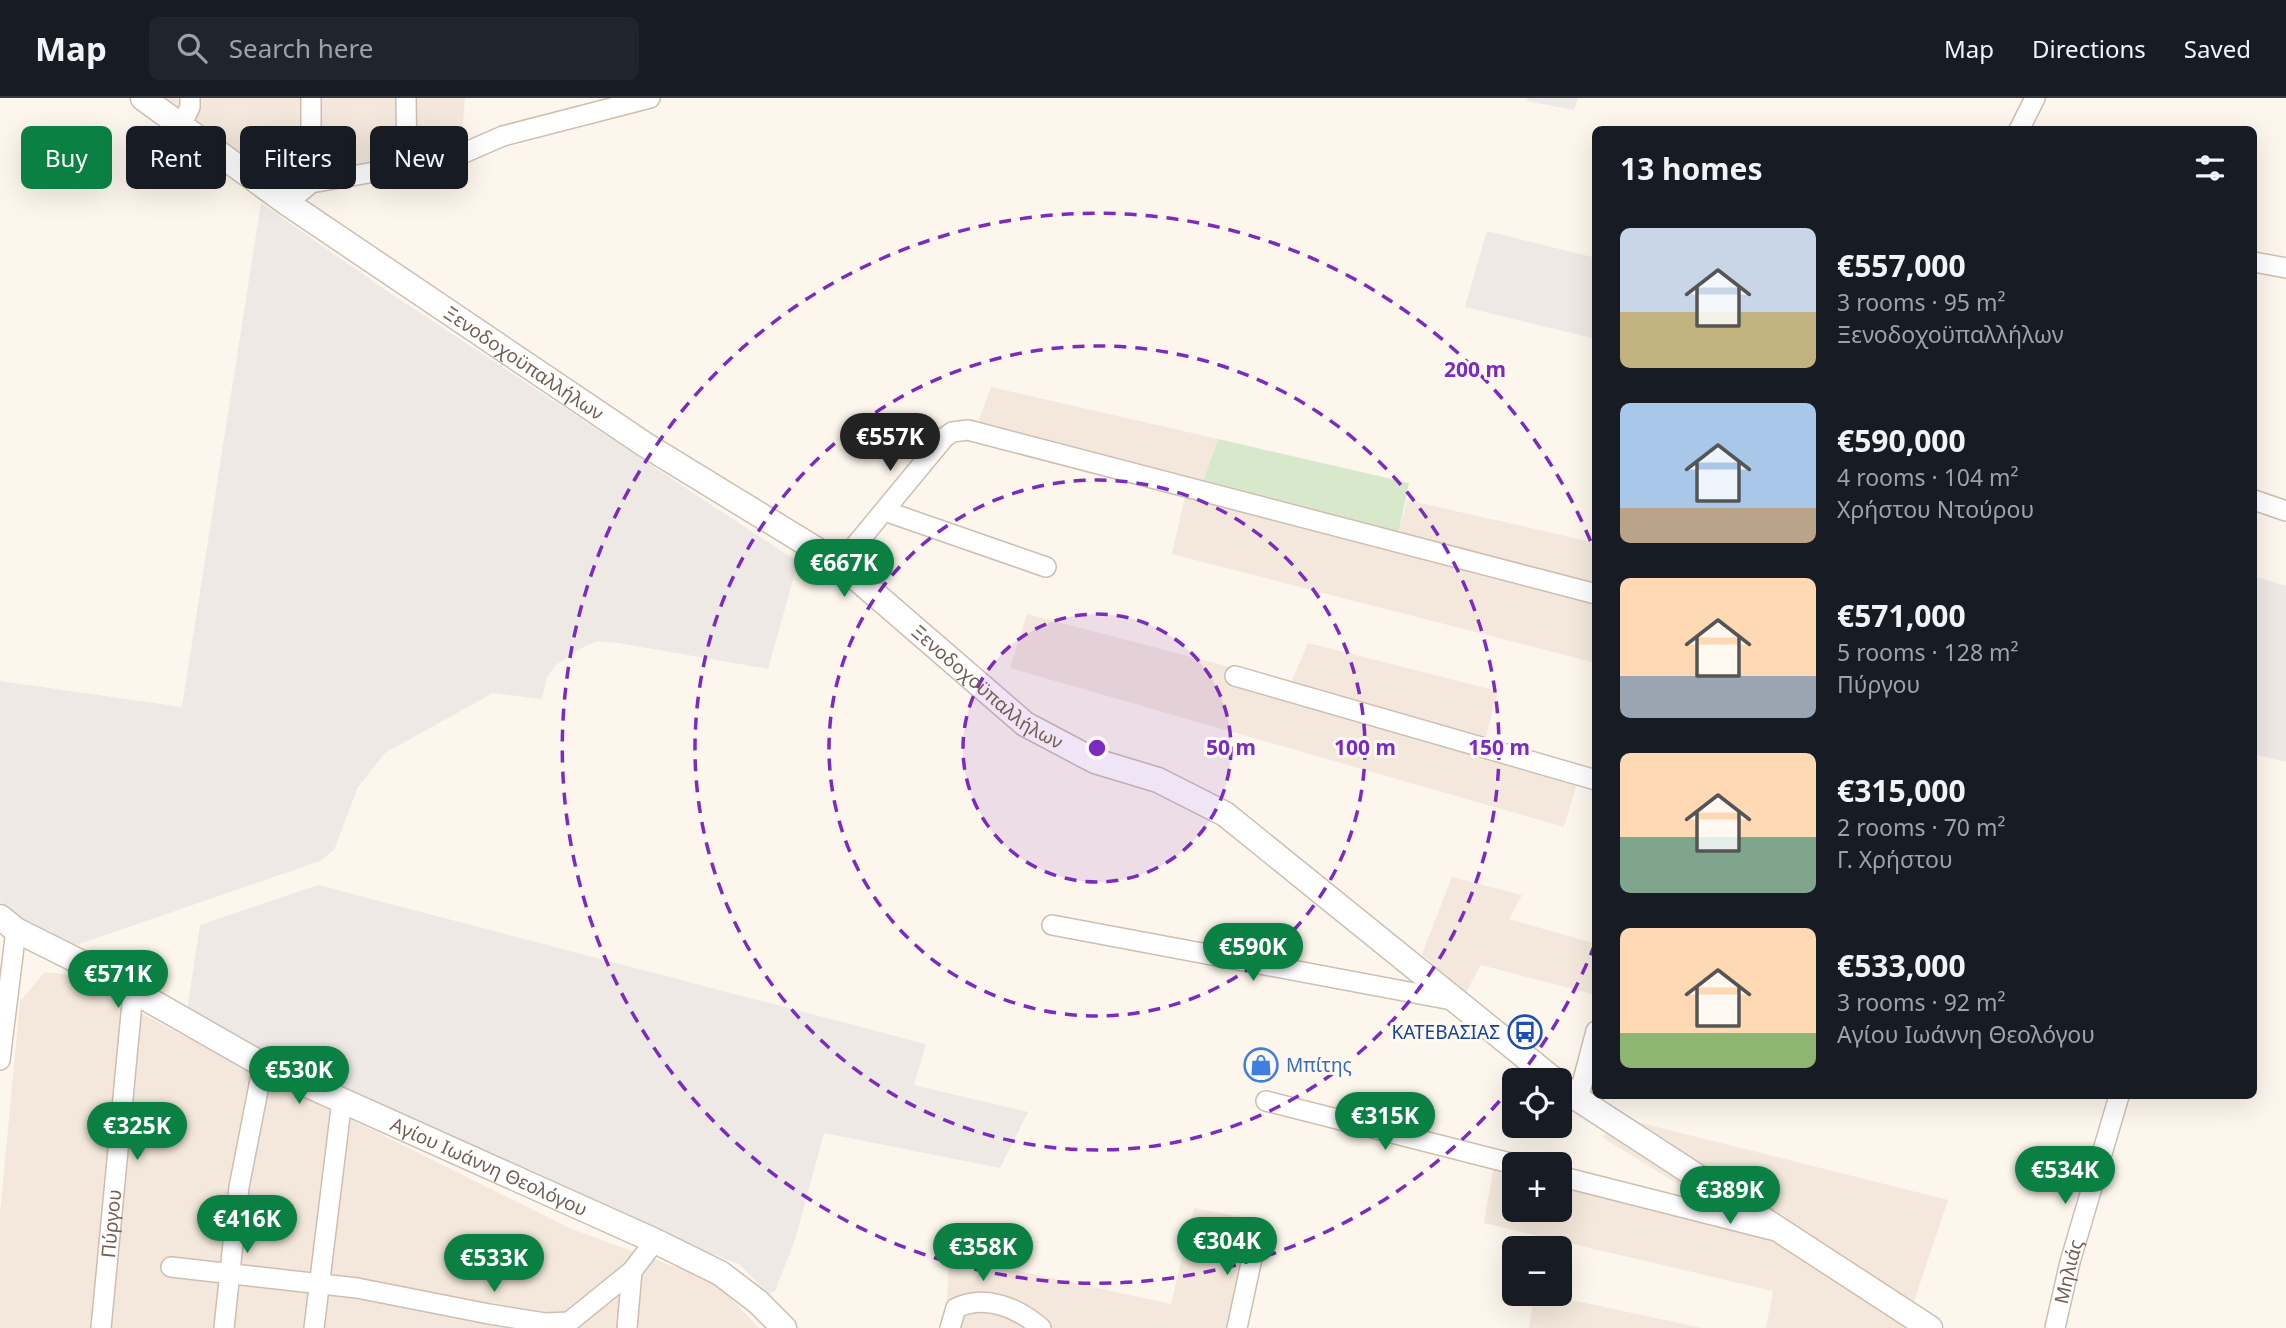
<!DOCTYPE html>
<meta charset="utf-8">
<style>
:root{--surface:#171b24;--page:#20242c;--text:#f1f3f6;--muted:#9ea1a6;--line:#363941;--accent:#0b8043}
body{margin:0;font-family:"Noto Sans",sans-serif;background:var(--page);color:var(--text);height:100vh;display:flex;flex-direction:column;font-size:26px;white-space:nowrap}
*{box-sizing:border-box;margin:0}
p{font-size:23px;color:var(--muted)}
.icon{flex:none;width:38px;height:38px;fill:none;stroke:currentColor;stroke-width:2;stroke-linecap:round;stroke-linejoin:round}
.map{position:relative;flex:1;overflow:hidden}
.side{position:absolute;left:1592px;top:28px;width:665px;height:973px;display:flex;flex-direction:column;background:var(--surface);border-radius:10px;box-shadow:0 7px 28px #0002}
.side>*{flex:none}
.top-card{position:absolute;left:21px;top:28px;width:665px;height:63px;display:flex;gap:14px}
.controls{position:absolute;left:1502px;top:970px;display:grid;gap:14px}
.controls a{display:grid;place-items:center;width:70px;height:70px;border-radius:10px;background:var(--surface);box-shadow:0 7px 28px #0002;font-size:35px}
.price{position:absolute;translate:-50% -60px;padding:0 16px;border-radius:24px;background:var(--accent);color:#fff;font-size:23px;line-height:46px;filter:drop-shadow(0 2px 4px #0008)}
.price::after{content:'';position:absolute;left:50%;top:42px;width:21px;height:16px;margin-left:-10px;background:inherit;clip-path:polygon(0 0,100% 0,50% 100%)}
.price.active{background:#222;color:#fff}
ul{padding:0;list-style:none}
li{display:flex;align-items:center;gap:21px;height:175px;padding:0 28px}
li span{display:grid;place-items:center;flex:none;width:196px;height:140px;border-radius:10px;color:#555}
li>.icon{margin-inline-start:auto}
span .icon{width:84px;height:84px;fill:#fffc;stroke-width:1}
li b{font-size:30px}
h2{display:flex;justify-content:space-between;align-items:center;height:84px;padding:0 28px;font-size:30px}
.chip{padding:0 24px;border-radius:10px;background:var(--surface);box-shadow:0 7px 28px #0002;font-size:24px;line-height:63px}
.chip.active{background:var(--accent);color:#fff}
header{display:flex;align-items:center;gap:42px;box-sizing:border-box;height:98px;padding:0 35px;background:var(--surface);border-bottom:2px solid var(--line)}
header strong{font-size:33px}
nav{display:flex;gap:38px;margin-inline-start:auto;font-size:24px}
.search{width:490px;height:63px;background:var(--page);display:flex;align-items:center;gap:18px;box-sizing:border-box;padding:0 24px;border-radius:10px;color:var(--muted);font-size:26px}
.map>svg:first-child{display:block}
.residential{fill:#f3e8db}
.industrial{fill:#eee9e4}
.green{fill:#d8e9cb}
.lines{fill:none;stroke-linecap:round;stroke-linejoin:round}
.minor-casing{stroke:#cebeb2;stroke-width:22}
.tertiary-casing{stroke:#cebeb2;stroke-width:27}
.minor{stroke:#fff;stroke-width:19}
.tertiary{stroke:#fff;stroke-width:24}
.ring{fill:none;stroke:#7b2cbf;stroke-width:3.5;stroke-dasharray:12 9}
.labels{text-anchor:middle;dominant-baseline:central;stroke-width:6;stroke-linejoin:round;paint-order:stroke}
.street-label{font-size:19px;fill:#765d50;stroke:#fefaf3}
.transit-label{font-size:19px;fill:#164399;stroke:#fefaf3;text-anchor:end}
.shop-label{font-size:19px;fill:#366cbe;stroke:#fefaf3;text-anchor:start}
.centre{fill:#7b2cbf;stroke:#fefaf3;stroke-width:3.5}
.ring-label{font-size:21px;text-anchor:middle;font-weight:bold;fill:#7b2cbf;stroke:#fefaf3;stroke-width:6;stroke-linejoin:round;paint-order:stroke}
</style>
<header>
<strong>Map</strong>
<div class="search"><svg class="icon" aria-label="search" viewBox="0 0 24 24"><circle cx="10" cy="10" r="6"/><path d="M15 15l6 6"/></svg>Search here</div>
<nav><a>Map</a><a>Directions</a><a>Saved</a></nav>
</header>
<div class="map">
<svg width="2286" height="1230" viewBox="0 0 2286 1230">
<rect width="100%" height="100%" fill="#fcf6ec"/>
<!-- residential -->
<path class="residential" d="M161,0h304l-4,48 -181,34z
M991,289l227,52 -17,48 197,48 9,-35 189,43v120l-424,-109 13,-57 -214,-56z
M1027,516l264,69 17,-40 190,48 -14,52 96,29 -16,55 -554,-159z
M1452,779l70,18 -13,24 87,25v51l-115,-30 -16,29 -43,-40z
M45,874l25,3 112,60 387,193 145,53 45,47h-759v-114l20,-213z
M1621,1020l327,82 -36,107 31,21h-177l7,-37 -289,-68 12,-71 48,12h-30v45h45v-41l154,38 -111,-69z
M1194,1110l69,13 -21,107h-296l3,-72 222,48z
M1534,1195h5l163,35h-173z"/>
<!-- industrial -->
<path class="industrial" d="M1528,0h50l-4,12 -47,-9z
M261,105l129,90 408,269 -30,107 -150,-26 -20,-2 -13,5 -28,18 -10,13 -5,22 -49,-6 -108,60 -27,34 -24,63 -14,11 -252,87 -13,-5 -55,-42v-220l182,26z
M1487,133l109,27v81l-131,-32z
M2254,478l32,10v176l-32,-8z
M318,787l608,159 -12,41 114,27 -28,56 -176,-35 -29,107 -20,51 -6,3 -30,-30 -129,-49 -424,-198 14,-92z"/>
<!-- green -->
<path class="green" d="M1218,341l191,44 -11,52 -197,-48z"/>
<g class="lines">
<defs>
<g id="minor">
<path d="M406,0l1,68"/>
<path d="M182,26l8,-17v-9"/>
<path d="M2019,32l16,-32"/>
<path d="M311,85v-85"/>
<path d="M287,105l24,-20 139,-24 53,-23 147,-38"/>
<path d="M2254,164l32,6"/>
<path d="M2254,402l32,11"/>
<path d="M885,413l161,56"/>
<path d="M840,466l104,-126 8,-6 16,-2 628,164"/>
<path d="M1235,578l361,104"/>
<path d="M1052,827l405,76"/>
<path d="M0,962l16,-130"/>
<path d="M1578,1001l18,-68"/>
<path d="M1266,1003l248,63"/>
<path d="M1559,1078l213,54"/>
<path d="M171,1169l186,21 132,26 56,9 24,-1 63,-51 23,-30"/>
<path id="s1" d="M101,1230l32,-335"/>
<path d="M224,1230l15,-141 24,-122"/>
<path d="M314,1230l28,-228"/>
<path d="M627,1230l5,-57"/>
<path d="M950,1230l6,-20c30,-14 62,0 85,20"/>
<path d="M1237,1230l20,-93"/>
<path id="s2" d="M2055,1230l15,-66 49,-166"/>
</g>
<g id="tertiary">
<path id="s3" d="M143,0l144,105 357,241 196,120 185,160 70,37 63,19 67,34 329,266"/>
<path id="s4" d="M0,819l16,13 84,42 163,93 392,176 65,32 38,29 26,26"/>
<path d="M1559,986l19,15 352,229"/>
</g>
</defs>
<!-- minor casing -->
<use href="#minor" class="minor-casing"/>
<!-- tertiary casing -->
<use href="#tertiary" class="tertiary-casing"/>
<!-- minor -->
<use href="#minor" class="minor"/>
<!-- tertiary -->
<use href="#tertiary" class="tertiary"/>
</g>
<!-- distance rings -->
<circle cx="1097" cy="650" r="134" fill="#7b2cbf" fill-opacity=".12"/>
<g class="ring">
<circle cx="1097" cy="650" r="134"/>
<circle cx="1097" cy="650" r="268"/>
<circle cx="1097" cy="650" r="402"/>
<path d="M1595 846A535 535 0 0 1 1519 979M1513 987A535 535 0 1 1 1595 454"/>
</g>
<!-- icons -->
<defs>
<symbol id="bus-ring" viewBox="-11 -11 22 22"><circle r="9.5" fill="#fefaf3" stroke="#1a4fb4" stroke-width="1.5"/><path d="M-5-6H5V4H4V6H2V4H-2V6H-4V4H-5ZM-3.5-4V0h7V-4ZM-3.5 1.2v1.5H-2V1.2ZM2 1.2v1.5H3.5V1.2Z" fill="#1a4fb4"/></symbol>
<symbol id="shop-ring" viewBox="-11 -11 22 22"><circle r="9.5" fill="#fefaf3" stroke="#3f7fe0" stroke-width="1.5"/><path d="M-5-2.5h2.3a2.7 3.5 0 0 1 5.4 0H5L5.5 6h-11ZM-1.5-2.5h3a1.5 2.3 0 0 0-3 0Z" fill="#3f7fe0"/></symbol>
</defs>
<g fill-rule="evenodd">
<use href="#bus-ring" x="1506" y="915" width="38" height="38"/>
<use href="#shop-ring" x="1242" y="948" width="38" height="38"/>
</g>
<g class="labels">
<!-- street labels -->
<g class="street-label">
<text stroke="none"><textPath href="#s3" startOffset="464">Ξενοδοχοϋπαλλήλων</textPath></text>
<text stroke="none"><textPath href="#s3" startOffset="1031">Ξενοδοχοϋπαλλήλων</textPath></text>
<text stroke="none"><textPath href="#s4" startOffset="550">Αγίου Ιωάννη Θεολόγου</textPath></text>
<text stroke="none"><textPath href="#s1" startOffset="105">Πύργου</textPath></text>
<text stroke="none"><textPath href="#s2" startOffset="58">Μηλιάς</textPath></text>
</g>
<!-- transit labels -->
<g class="transit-label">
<text x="1500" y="934">ΚΑΤΕΒΑΣΙΑΣ</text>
</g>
<!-- shop labels -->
<g class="shop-label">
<text x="1286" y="967">Μπίτης</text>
</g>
</g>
<circle cx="1097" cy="650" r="10" class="centre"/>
<g class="ring-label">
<text x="1475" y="279">200 m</text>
<text x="1231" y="657">50 m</text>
<text x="1365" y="657">100 m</text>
<text x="1499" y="657">150 m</text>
</g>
</svg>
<div class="controls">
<a><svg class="icon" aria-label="locate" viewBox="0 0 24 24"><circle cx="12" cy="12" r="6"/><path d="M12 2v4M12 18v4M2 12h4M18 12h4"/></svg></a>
<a>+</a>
<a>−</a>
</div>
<b class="price active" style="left:890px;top:375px">€557K</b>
<b class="price" style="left:844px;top:501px">€667K</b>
<b class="price" style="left:1253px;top:885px">€590K</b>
<b class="price" style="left:118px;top:912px">€571K</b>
<b class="price" style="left:299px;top:1008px">€530K</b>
<b class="price" style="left:1385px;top:1054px">€315K</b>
<b class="price" style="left:137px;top:1064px">€325K</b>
<b class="price" style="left:2065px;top:1108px">€534K</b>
<b class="price" style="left:1730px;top:1128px">€389K</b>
<b class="price" style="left:247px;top:1157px">€416K</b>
<b class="price" style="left:1227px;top:1179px">€304K</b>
<b class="price" style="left:983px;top:1185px">€358K</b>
<b class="price" style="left:494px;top:1196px">€533K</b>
<div class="top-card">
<a class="chip active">Buy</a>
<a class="chip">Rent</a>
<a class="chip">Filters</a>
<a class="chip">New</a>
</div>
<section class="side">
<h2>13 homes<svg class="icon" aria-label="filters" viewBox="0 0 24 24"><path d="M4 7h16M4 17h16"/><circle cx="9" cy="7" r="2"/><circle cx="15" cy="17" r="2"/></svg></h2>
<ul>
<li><span style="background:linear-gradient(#c9d6e8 60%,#c2b280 0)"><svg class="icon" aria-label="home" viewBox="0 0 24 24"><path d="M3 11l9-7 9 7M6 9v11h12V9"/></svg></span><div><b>€557,000</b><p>3 rooms · 95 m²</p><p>Ξενοδοχοϋπαλλήλων</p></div></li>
<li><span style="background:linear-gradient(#a9c7e8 75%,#b9a48a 0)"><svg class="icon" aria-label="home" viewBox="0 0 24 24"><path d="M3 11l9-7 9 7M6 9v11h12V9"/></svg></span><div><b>€590,000</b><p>4 rooms · 104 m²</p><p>Χρήστου Ντούρου</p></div></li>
<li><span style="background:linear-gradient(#ffd9b3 70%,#9aa5b1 0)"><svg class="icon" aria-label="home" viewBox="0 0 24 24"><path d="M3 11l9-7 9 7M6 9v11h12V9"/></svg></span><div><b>€571,000</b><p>5 rooms · 128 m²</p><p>Πύργου</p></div></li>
<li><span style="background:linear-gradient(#ffd9b3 60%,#7fa58c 0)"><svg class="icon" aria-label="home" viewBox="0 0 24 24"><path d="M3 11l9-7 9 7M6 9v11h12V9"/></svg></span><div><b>€315,000</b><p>2 rooms · 70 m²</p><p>Γ. Χρήστου</p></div></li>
<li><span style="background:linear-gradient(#ffd9b3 75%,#8fb573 0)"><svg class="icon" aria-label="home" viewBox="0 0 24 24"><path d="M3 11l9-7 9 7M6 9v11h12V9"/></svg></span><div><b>€533,000</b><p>3 rooms · 92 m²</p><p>Αγίου Ιωάννη Θεολόγου</p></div></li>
</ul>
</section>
</div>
